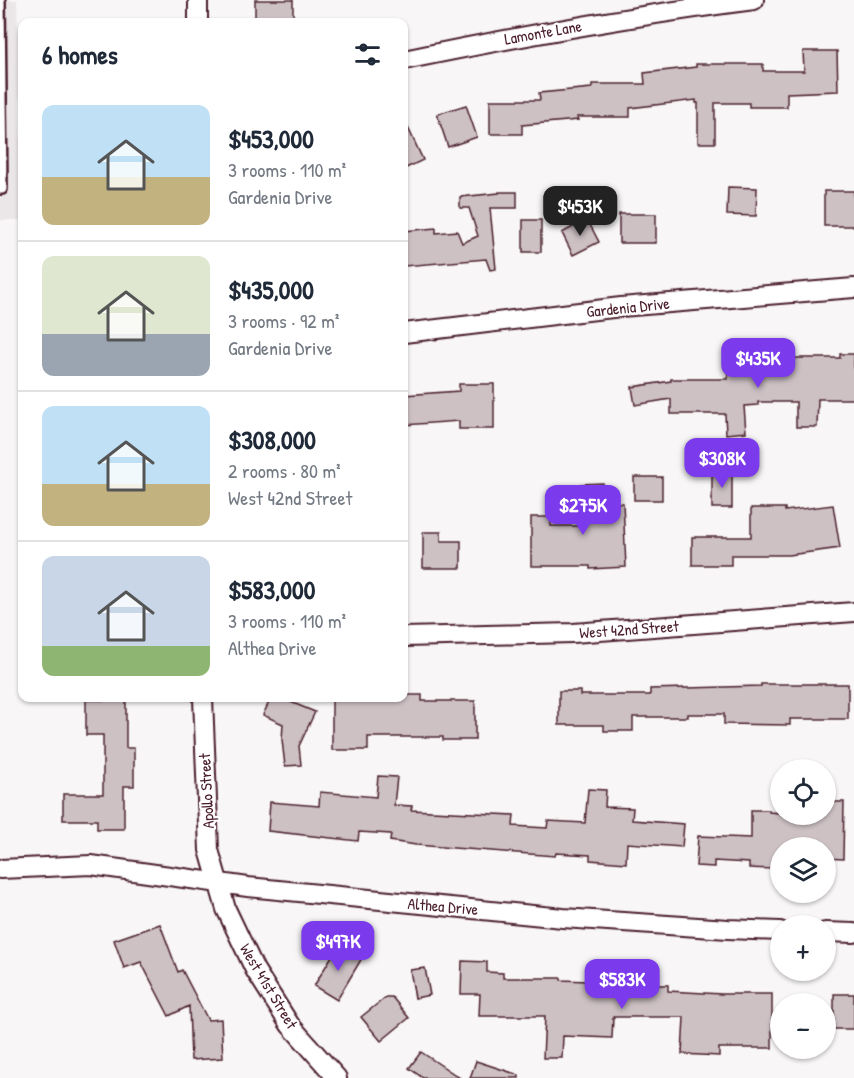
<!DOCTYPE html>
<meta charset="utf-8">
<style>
:root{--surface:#fff;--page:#f2f2f3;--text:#1f2937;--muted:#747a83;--line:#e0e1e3;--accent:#7c3aed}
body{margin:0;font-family:"Patrick Hand",sans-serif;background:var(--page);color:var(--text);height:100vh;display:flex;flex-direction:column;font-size:22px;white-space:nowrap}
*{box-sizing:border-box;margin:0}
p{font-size:20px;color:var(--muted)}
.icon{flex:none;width:33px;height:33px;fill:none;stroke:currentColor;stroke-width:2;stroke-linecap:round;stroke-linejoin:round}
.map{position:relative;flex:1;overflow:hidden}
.panel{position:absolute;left:18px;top:18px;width:390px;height:684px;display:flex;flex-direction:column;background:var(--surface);border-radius:12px;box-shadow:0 2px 4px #0004}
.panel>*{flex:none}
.tools{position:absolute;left:770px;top:759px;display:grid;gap:12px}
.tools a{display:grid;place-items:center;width:66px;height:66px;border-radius:50%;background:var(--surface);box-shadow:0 2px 4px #0004;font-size:30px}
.price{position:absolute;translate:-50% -51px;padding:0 14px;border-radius:12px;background:var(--accent);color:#fff;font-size:20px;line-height:39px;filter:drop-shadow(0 2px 3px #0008)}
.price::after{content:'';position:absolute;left:50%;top:36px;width:18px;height:14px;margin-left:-9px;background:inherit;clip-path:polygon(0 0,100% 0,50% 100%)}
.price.active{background:#222;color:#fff}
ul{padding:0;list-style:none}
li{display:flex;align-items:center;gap:18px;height:150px;padding:0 24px}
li+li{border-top:2px solid var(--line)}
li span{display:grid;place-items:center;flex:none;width:168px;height:120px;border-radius:12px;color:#555}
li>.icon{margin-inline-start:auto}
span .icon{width:72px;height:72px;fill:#fffc;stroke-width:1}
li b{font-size:26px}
h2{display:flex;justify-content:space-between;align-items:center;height:72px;padding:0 24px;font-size:26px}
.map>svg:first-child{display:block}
.built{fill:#ebe6e8}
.building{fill:#cdc1c4;stroke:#4a1f2b;stroke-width:1.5}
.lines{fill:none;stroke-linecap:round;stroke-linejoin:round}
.lane-casing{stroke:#4a1f2b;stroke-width:14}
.street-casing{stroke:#4a1f2b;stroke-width:22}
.lane{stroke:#fff;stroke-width:9}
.street{stroke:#fff;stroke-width:18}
.labels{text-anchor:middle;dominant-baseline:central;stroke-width:4.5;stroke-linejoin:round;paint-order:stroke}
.street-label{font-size:16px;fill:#4a1f2b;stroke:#fff}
</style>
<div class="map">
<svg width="854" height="1078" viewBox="0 0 854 1078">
<rect width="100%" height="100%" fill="#f8f6f7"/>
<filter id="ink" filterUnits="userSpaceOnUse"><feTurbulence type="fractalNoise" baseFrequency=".0167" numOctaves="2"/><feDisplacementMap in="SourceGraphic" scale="12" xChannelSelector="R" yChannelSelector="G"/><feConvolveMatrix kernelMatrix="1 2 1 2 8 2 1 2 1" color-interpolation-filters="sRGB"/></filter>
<g filter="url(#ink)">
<!-- built -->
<path class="built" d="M0,0h17l5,220h-22z"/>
<!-- building -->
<path class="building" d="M255,0h38v22h-38z
M803,51h34l1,40 -51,2v14h-38v-4h-34v40h-17v-40h-2v-3l-66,8v9h-53l1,3 -56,5v9h-32v-34h50l-1,-7 53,-5v-4h53l-1,-11 52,-6v-3h67v7h41z
M466,105l11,32 -29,10 -11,-33z
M404,119l19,41 -19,9z
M728,187l29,1 -1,28 -29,-1z
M824,191h30v35h-30z
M499,192h18v16h-27l6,61 -6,1 -4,-11 -82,7v-35l32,-3v5l21,-2 5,12 16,-7 -9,-28h-9v-11l39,-4z
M619,214h37v29h-37z
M587,219l12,23 -26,13 -11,-22z
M523,220h18v32h-18z
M840,354h14v45h-36l-1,28h-21v-25h-38v3l-14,1 2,26 -20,2 -1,-20h-54v-15l-36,6 -3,-18 39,-6v-2h57l-1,-19 34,-2h79z
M459,384h35v45h-35v-8l-55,4v-30l55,-4z
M712,469h20v39h-20z
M634,477h28v23h-28z
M603,483l1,20h19l3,64 -36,2v-3h-59v-49h20v9h32l-2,-42z
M833,505l7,43 -51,7h-58v10h-39v-28h59v-29h34v3z
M423,532h18v9h20v27h-38z
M761,684h87v35h-58v6l-66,-1v-10h-36v3h-55v14h-29v-6h-45v-34h21v4h70v-6l111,-3z
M404,695h18v6h53v39h-32v-3h-75v13h-36v-52h72z
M271,698h10l34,14 -16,34 2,19 -16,1 -3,-26 1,-16 -20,-9z
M86,700h40v48h8v38h-10v43h-27v-9h-34v-26h40v-59h-17z
M378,776l19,1 -3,28 18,1 -1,4 103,5 -1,11 34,2 1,-7 37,2 3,-34 18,1 -1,17 28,1 -1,12 52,4 -2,23 -55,-4 -1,20 -36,-3v-5l-34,-2 -1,3 -139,-11 -26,-4 1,-7 -32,-2 -1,9 -90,-10 2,-29 49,4 1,-14 56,5z
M825,802h19l-1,57 -18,-1v-10h-45v15h-6v6l-25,-1v-5l-35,-2v6l-18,-1 2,-30 53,2v-28h18v2l11,1v1h45z
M160,924l18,48 4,-2 26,50 13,-1 2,39 -32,2 -2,-54 -20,10 -28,-54 -17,6 -10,-28z
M339,944l23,14 -25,42 -23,-14z
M462,961l25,1v10l16,1v5h58v2l54,2v3h53v6l54,3h50v54h-53v8l-37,-2 2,-37h-71l-1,21 -49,-2 -1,22h-19l2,-42h-66l1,-22h-19z
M425,968l5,27 -15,3 -5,-28z
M834,994h20v35h-20z
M386,997h6l17,21 -28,23 -20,-24z
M421,1052l39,26h-37l-14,-10z
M476,1061l43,14v3h-49z"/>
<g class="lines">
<defs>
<path id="lane" d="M0,189h2l-2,-189"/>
<path id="street" d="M198,22v-22
M404,60c116,-24 232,-45 350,-60
M404,333l217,-26 233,-19
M404,637l169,-4 281,-21
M203,698l6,152 17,59 29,61 35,55 47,53
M0,869l91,-4 157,22 315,31 165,11 52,2
M825,932l29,1"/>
</defs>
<!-- lane casing -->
<use href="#lane" class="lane-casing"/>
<!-- street casing -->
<use href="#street" class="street-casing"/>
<!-- lane -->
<use href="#lane" class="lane"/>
<!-- street -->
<use href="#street" class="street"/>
</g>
</g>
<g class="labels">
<!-- street labels -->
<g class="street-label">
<text transform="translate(543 32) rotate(-10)">Lamonte Lane</text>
<text transform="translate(628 307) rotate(-6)">Gardenia Drive</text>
<text transform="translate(629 629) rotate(-4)">West 42nd Street</text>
<text transform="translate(206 791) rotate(-93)">Apollo Street</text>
<text transform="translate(443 906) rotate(5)">Althea Drive</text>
<text transform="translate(269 986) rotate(59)">West 41st Street</text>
</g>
</g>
</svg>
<div class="tools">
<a><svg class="icon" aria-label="locate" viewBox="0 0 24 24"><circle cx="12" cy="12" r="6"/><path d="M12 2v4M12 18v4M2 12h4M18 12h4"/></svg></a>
<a><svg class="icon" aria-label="layers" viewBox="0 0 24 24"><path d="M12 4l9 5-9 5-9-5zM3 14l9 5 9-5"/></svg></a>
<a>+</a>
<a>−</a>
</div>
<b class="price active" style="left:580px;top:237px">$453K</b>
<b class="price" style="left:758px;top:389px">$435K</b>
<b class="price" style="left:722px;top:489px">$308K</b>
<b class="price" style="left:583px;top:536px">$275K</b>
<b class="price" style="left:338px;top:972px">$497K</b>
<b class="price" style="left:622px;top:1010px">$583K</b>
<section class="panel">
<h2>6 homes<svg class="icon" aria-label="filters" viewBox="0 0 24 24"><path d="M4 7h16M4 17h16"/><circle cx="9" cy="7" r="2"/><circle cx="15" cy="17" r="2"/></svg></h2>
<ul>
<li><span style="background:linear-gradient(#bfe0f5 60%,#c2b280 0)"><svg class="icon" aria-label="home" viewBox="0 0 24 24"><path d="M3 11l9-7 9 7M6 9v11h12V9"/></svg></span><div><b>$453,000</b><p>3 rooms · 110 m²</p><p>Gardenia Drive</p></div></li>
<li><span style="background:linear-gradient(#dfe7d0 65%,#9aa5b1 0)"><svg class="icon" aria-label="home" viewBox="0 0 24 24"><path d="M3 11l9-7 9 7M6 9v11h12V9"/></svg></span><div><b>$435,000</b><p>3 rooms · 92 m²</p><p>Gardenia Drive</p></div></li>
<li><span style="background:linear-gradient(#bfe0f5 65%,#c2b280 0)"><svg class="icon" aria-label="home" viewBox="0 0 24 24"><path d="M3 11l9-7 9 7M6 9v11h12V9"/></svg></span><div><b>$308,000</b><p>2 rooms · 80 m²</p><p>West 42nd Street</p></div></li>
<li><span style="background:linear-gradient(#c9d6e8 75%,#8fb573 0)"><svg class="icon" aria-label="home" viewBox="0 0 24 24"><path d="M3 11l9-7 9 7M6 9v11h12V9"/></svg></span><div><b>$583,000</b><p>3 rooms · 110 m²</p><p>Althea Drive</p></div></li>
</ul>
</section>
</div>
